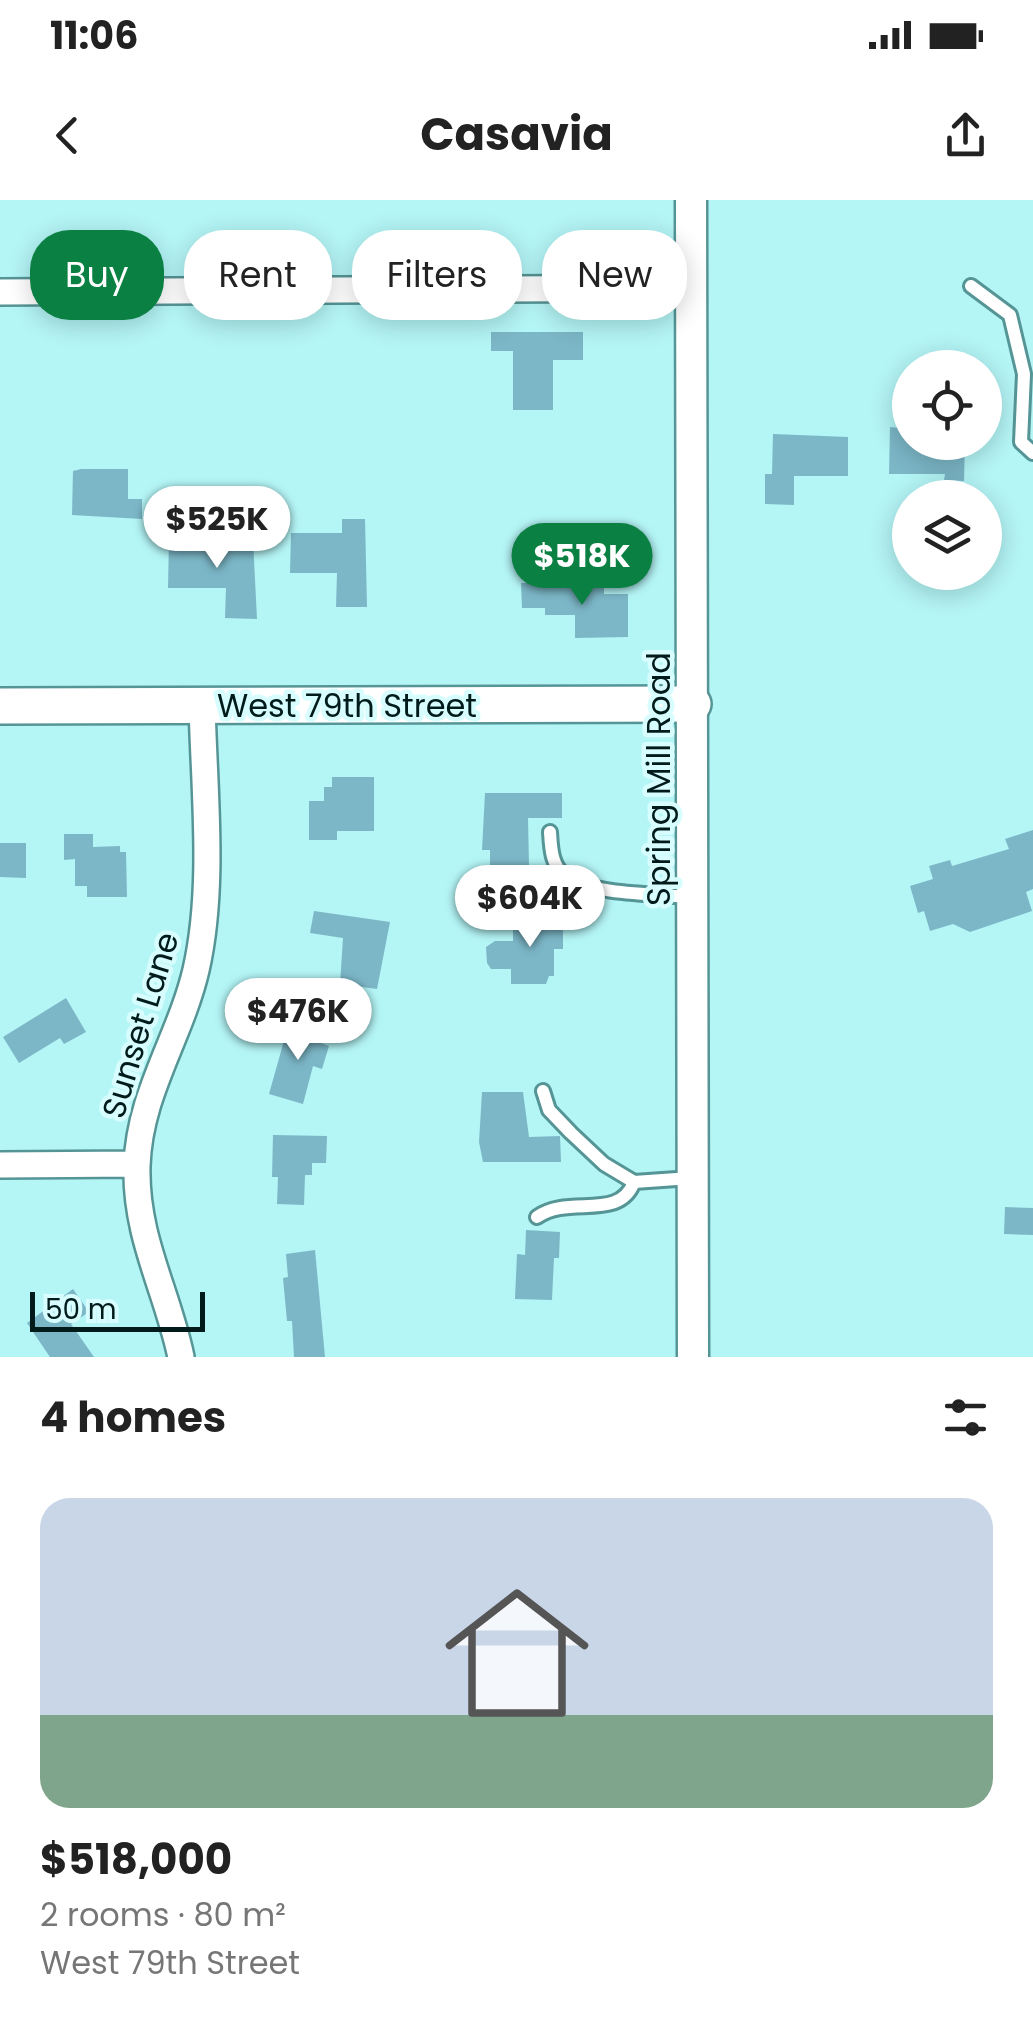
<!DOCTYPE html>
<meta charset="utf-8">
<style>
:root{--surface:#fff;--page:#f6f6f6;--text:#222;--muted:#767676;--line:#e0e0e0;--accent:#0b8043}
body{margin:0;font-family:Poppins,sans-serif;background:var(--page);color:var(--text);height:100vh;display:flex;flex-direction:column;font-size:38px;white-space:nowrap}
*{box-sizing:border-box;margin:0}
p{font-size:32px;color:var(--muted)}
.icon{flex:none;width:55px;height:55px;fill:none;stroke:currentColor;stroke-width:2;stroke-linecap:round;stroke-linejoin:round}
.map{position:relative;height:1157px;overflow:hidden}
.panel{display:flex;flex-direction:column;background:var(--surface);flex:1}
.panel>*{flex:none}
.guide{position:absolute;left:30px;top:30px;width:975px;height:90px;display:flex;gap:20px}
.fabs{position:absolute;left:892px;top:150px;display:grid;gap:20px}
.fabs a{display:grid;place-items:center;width:110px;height:110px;border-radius:50%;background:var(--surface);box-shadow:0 5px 25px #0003;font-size:50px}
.scale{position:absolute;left:30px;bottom:25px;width:175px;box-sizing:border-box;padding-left:10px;border:5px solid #011b1b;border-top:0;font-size:28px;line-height:35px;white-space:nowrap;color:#011b1b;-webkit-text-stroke:8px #d7fdfe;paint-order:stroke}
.price{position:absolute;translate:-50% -85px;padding:0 22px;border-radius:35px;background:#fff;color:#222;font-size:32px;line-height:65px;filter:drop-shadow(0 2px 5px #0008)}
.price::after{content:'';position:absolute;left:50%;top:60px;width:30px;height:22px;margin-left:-15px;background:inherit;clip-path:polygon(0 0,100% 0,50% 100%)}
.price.selected{background:var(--accent);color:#fff}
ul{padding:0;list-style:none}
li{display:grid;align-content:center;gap:20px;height:530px;padding:0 40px}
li+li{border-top:2px solid var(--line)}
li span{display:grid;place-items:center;height:310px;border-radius:30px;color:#555}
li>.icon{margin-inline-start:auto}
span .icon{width:180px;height:180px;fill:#fffc;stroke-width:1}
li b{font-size:42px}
h2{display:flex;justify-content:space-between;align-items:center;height:120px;padding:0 40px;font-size:42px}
.pill{padding:0 35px;border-radius:40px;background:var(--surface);box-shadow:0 5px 25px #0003;font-size:35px;line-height:90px}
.pill.selected{background:var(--accent);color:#fff}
.status{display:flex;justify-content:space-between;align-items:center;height:70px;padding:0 50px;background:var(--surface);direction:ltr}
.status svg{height:28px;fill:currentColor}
header{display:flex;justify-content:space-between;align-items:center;height:130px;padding:0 40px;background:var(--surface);font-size:45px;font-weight:700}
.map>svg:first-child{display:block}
.building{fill:#7cb7c7}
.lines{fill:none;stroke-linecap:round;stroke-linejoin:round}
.service-casing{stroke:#569596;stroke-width:18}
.minor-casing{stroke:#569596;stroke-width:30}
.tertiary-casing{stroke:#569596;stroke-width:35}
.secondary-casing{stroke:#569596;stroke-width:40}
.service{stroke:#fff;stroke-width:12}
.minor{stroke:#fff;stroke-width:25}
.tertiary{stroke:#fff;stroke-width:30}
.secondary{stroke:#fff;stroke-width:35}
.labels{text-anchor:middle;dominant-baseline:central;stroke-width:9;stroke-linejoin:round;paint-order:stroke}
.street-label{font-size:32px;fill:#011b1b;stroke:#d7fdfe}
</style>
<div class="status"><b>11:06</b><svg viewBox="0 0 49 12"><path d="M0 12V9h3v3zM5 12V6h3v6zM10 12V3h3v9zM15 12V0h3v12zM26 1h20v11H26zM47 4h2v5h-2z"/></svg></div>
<header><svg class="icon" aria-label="back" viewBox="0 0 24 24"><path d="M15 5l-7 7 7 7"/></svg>Casavia<svg class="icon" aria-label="share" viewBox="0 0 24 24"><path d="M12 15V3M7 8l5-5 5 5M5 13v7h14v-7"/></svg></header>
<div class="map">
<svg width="1033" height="1157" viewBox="0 0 1033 1157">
<rect width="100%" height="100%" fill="#b4f5f6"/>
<!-- building -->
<path class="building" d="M491,132h92v28h-30v50h-40v-59h-22z
M890,227l20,2v13h55l-1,39 -20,-1 1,-6h-56z
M773,234l75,3v39h-54v29l-29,-1v-30h7z
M81,269h47v30h14v20l-70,-4 1,-44z
M342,319h23l2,88h-31l1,-34h-47l1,-40h51z
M169,339l84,1 4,79 -32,-1 1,-30h-58z
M521,383h27v5l56,-1v7h24v43l-53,1v-23h-30v-7h-23z
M332,577h42v54h-37v9h-28v-39h15v-14h8z
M485,593h77v25h-34l1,47h-39v-15h-8z
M1033,630v59l-7,3 6,19 -62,21 -17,-8 -23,7 -6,-20 -6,2 -8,-27 23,-7 -4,-13 21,-6 2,6 57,-17 -4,-10z
M64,634h29v13l27,-1v6h6l1,45h-40v-11h-12v-27l-11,1z
M0,643h26v35l-26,-1z
M314,711l76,11 -13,67 -37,-5 3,-46 -33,-5z
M537,711h26v38h-9v27h-5l-3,8h-35v-15h-20l-4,-6 -1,-16 9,-6h18v-14h24z
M66,798l20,34 -22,12 -4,-6 -41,25 -16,-26z
M289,823l32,9 -3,10 11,4 -7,23 -9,-3 -10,38 -34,-10z
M482,892h41l6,45 31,-1 1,26h-78l-4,-20z
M273,935l54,1 -1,27h-14v12h-7l-1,30 -27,-1 1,-27h-6z
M1005,1007l28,1v27l-29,-1z
M526,1030l34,2 -1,26h-5l-2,42 -37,-1 2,-45 8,1z
M315,1050l10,107h-31l-2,-36h-5l-4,-43 5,-1 -2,-23z
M73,1089l16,23 -18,12 23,33h-44l-23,-34z"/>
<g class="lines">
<defs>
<path id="service" d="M971,86l39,29 14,59 -3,68 12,11
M550,632c1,15 1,33 15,44 25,19 94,18 126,21
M543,891l6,19 22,23 33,31 30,18 57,-4
M537,1017c32,-23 82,5 97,-35"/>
<path id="minor" d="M0,92l691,-4
M0,965l137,-1
M181,1157c-14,-67 -46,-120 -44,-191 2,-72 43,-128 59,-196 19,-83 8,-180 6,-265"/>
<path id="tertiary" d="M691,0l2,1157"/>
<path id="secondary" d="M0,506l693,-2"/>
</defs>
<!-- service casing -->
<use href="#service" class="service-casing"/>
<!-- minor casing -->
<use href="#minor" class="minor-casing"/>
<!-- tertiary casing -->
<use href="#tertiary" class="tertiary-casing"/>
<!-- secondary casing -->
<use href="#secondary" class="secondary-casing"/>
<!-- service -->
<use href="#service" class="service"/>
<!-- minor -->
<use href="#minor" class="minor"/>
<!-- tertiary -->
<use href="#tertiary" class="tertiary"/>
<!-- secondary -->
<use href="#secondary" class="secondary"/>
</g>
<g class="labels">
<!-- street labels -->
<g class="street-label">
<text x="347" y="505">West 79th Street</text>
<text transform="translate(658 579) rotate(-90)">Spring Mill Road</text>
<text transform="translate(140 825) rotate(-73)">Sunset Lane</text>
</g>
</g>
</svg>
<div class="fabs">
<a><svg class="icon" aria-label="locate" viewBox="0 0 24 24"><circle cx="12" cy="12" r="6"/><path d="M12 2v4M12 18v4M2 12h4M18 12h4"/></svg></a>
<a><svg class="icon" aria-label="layers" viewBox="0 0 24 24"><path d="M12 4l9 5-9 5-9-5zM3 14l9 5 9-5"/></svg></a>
</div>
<div class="scale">50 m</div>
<b class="price" style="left:217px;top:371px">$525K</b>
<b class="price selected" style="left:582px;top:408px">$518K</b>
<b class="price" style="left:530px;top:750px">$604K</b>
<b class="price" style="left:298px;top:863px">$476K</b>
<div class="guide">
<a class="pill selected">Buy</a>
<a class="pill">Rent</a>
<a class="pill">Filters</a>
<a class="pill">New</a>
</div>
</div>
<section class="panel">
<h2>4 homes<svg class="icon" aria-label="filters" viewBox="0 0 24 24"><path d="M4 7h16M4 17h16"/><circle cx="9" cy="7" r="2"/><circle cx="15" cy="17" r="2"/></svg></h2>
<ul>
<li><span style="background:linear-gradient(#c9d6e8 70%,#7fa58c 0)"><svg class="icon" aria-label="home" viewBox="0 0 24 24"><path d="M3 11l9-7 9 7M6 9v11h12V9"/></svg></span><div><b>$518,000</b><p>2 rooms · 80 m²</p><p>West 79th Street</p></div></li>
</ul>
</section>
